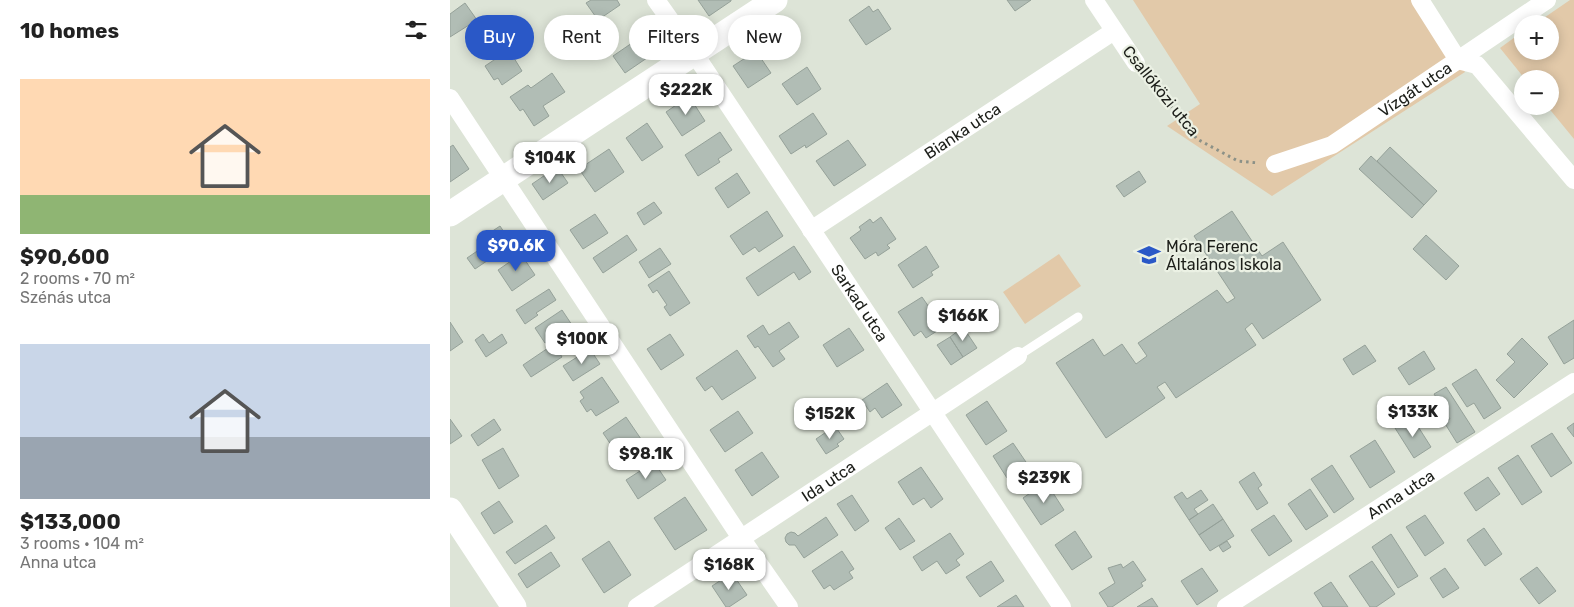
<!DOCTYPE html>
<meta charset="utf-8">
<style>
:root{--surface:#fff;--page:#f6f6f6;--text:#222;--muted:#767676;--accent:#2a58c7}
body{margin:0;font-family:Rubik,sans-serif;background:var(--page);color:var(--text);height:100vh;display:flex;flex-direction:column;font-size:19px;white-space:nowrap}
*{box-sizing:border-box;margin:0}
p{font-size:16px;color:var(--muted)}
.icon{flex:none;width:28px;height:28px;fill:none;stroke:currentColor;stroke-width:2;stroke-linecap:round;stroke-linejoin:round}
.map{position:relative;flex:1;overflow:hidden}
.panel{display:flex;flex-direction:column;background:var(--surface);width:450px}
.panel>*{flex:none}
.banner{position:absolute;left:15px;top:15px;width:475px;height:45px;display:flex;gap:10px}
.buttons{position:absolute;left:1064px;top:15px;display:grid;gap:10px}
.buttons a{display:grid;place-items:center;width:45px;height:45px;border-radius:50%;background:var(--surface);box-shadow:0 2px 12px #0003;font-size:25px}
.price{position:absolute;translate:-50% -42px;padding:0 11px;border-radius:10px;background:#fff;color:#222;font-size:16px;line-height:32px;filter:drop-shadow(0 1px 2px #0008)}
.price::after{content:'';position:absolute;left:50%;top:30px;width:15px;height:11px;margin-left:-8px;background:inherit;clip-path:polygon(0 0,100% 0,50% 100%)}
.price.on{background:var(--accent);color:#fff}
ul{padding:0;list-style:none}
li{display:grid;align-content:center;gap:10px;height:265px;padding:0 20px}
li span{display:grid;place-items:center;height:155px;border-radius:0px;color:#555}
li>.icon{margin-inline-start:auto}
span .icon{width:90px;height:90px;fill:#fffc;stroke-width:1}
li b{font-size:21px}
h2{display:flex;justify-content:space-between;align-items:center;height:60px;padding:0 20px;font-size:21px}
.chip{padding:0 18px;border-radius:22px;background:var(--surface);box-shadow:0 2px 12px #0003;font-size:18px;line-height:45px}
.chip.on{background:var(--accent);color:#fff}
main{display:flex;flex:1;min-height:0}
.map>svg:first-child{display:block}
.green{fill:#e2c9a9}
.building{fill:#b1bdb5;stroke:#95a199}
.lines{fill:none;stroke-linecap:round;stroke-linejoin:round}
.path{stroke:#8c9187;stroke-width:3;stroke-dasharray:2.5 4;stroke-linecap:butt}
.lane{stroke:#fff;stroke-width:9}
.street{stroke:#fff;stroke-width:18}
.secondary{stroke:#fff;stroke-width:25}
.labels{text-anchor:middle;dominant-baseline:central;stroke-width:4.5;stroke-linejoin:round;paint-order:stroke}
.street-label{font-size:16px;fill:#1c1e19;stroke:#ebf1e4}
.poi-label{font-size:16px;fill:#1c1e19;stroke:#ebf1e4;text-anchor:start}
</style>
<main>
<section class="panel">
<h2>10 homes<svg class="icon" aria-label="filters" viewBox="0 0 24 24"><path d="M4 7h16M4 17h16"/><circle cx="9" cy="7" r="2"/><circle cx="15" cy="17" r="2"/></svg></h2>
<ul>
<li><span style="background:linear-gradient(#ffd9b3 75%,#8fb573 0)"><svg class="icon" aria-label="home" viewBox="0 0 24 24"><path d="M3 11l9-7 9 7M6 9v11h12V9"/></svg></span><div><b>$90,600</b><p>2 rooms · 70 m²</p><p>Szénás utca</p></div></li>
<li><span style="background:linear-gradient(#c9d6e8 60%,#9aa5b1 0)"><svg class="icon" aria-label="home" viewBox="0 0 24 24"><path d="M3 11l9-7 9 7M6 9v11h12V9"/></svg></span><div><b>$133,000</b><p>3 rooms · 104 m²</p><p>Anna utca</p></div></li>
</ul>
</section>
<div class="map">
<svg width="1124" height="607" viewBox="0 0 1124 607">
<rect width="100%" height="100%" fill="#dde4d7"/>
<!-- green -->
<path class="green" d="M683,0h284l48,72 -193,124 -105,-70 33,-22z
M1120,0h4v139l-27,-33h3v-27h-25l-25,-31 22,-16v19h28v-27h-15z
M609,254l22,32 -56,38 -22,-32z"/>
<!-- building -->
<path class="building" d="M141,0h26l3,5 -22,15 -12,-17z
M248,0h33v1l-22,15z
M557,0h24l-16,11z
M15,3l12,17 -27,17v-23z
M419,6l4,6 5,-3 13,20 -25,16 -17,-25z
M53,17l11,16 -12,7 3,6 -12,9 -4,-6 -11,8 -11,-16z
M201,30l12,17 -38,26 -12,-17z
M59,50l13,21 -20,14 -4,-7 -4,2 -9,-14z
M306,51l15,22 -23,15 -15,-22z
M357,67l14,22 -24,16 -15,-21z
M102,73l13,19 -22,14 6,10 -15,10 -11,-17 -3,2 -10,-14 18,-12 3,3z
M239,96l16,25 -23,15 -16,-24z
M363,113l14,21 -21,14 -1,-3 -14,9 -12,-18z
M197,123l16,24 -21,14 -16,-23z
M270,132l12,18 -14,9 2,3 -22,14 -13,-21z
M398,140l18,25 -32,21 -18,-25z
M3,145l16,24 -19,13v-35z
M940,147l47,44 -13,14 -47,-44z
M159,149l15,23 -29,20 -16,-23z
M921,156l53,49 -12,13 -53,-49z
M107,167l11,16 -25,17 -11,-16z
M689,171l7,11 -22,15 -8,-11z
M287,173l13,20 -22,15 -13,-20z
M204,202l8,11 -18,12 -7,-12z
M317,211l16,25 -24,16 -4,-5 -12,8 -13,-19z
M782,211l30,45 21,-14 38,58 -58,39 -11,-16 -7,6 11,16 -80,53 -11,-16 -8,5 8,11 -59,40 -50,-75 37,-24 11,17 18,-12 14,20 11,-8 -9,-13 79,-53 10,13 8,-5 -41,-62z
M145,214l13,19 -25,16 -13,-19z
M431,217l15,22 -9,6 3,3 -12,8 -2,-4 -11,7 -15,-21 11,-8 -2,-3 11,-8 3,4z
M50,226l12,18 -37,25 -8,-11 19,-13 -4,-7z
M177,235l10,15 -34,23 -10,-15z
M976,235l33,31 -13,14 -33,-31z
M344,246l17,26 -12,8 -5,-8 -36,24 -12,-18z
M476,246l13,21 -8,5 2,3 -20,13 -15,-23z
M210,248l11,16 -22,14 -10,-16z
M71,254l14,21 -23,16 -14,-21z
M219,271l21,32 -20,13 -6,-9 3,-2 -10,-15 -4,3 -5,-8z
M99,289l7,11 -20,13 2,2 -13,9 -9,-14z
M472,297l16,23 -6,4 5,7 -11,7 -5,-7 -7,5 -16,-24z
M112,310l10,15 -27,18 -10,-15z
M1124,320v38l-10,6 -16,-27z
M0,322l13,20 -13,9z
M339,322l10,15 -20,14 6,8 -12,8 -15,-21 -3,2 -8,-12 16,-11 6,10z
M513,327l14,21 -14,9 -13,-20z
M399,328l15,22 -27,17 -14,-22z
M33,334l6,9 13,-9 5,9 -21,14 -11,-17z
M220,334l14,21 -23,15 -14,-21z
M500,337l13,20 -12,8 -14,-20z
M1072,338l26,26 -34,34 -18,-18 19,-18 -8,-8z
M104,344l8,13 -31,20 -8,-12z
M915,345l11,16 -23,14 -10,-16z
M140,349l10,15 -27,17 -10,-15z
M287,350l19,28 -34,22 -10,-14 -7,5 -9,-13z
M974,351l11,18 -26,16 -11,-17z
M1026,369l25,39 -17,11 -10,-16 -7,4 -15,-23z
M152,377l17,25 -23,14 -5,-7 -4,3 -7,-11 4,-3 -4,-6z
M437,383l15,22 -20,13 -7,-10 -5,4 -8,-12z
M996,387l29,45 -18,11 -13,-21 6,-3 -16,-25z
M537,401l20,30 -21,14 -20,-30z
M372,404l7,11 -21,14 -7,-11z
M288,411l15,22 -28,19 -15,-22z
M176,417l15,22 -1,1 4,7 -12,8 -5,-7 -9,7 -15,-22z
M962,417l19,30 -17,11 -19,-30z
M0,419l12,17 -12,8z
M44,419l7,11 -23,16 -7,-11z
M1124,423v14l-7,-9z
M385,426l9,13 -7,5 2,2 -13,8 -10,-15z
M1102,433l20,30 -21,14 -20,-31z
M925,440l20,32 -25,16 -20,-32z
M563,443l15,22 -21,13 -14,-22z
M53,448l16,28 -20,13 -17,-29z
M312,452l17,25 -27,19 -17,-26z
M1068,455l24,37 -20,13 -24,-37z
M204,462l12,18 -28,19 -12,-19z
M882,465l22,34 -20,14 -23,-34z
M471,467l22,32 -12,9 -7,-10 -11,7 -15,-23z
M804,472l8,13 -4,3 10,15 -11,7 -18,-28z
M1038,477l12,17 -24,17 -12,-18z
M596,482l18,28 -23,15 -18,-27z
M860,489l18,27 -22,14 -18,-26z
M751,490l7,10 -14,9 4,5 -9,6 -15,-23 8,-5 5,7z
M402,495l17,26 -14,10 -18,-27z
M235,497l22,33 -32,20 -21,-32z
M49,501l14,21 -19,12 -13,-21z
M763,504l10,15 -24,16 -10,-15z
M824,515l18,26 -23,15 -18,-26z
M975,515l19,28 -19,13 -19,-29z
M376,517l12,18 -34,23 -9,-13h-6l-3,-3 -1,-4 2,-4 4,-2 4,1 3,3z
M449,518l16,23 -15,9 -15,-22z
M773,519l11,17 -24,15 -11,-16z
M96,525l9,13 -40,26 -9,-12z
M1034,528l18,26 -17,12 -18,-26z
M625,531l17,26 -20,13 -17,-25z
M500,533l14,21 -8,6 4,5 -14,9 -9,-13 -15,10 -9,-14z
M941,534l27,42 -20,12 -26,-41z
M159,541l22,34 -27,18 -22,-34z
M777,541l4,6 -8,5 -4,-6z
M392,551l12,18 -5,3 4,6 -19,12 -4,-5 -6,4 -12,-18z
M101,552l9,14 -33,22 -9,-14z
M541,561l13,20 -24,16 -14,-20z
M683,561l13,19 -5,3 2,3 -31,21h-4l-9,-14 16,-10 -7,-15 13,-4 2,4z
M922,561l23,33 -19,13h-6l-21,-31z
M1087,567l19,24 -17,13 -19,-25z
M752,568l16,23 -21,14 -16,-24z
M995,568l14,20 -16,10 -13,-20z
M282,573l15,22 -18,12h-3l-14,-21z
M881,582l17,25h-25l-9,-14z
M566,595l8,12h-27z
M702,598l6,9h-21z"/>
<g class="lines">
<!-- path -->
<path class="path" d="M696,75l51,64 41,22 21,2"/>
<!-- lane -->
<path class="lane" d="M568,356l60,-39"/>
<!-- street -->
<g class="street">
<path id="s1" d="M206,0l44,62 362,545"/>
<path d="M644,0l42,63"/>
<path d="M970,0l38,60 19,5 97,115"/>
<path d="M0,98l291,440 48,69"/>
<path id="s2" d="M825,164l57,-19 215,-145"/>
<path id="s3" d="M361,230l303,-199"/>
<path id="s4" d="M187,607l381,-251"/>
<path id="s5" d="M776,607l348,-225"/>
</g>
<!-- secondary -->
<path class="secondary" d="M0,214l325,-214
M0,510l64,97"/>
</g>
<!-- icons -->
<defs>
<symbol id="school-bare" viewBox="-9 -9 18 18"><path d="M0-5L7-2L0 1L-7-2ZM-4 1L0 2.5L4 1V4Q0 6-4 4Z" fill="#2a58c7" stroke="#ebf1e4" stroke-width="2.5" paint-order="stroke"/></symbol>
</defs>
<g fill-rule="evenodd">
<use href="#school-bare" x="683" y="239" width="32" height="32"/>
</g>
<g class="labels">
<!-- street labels -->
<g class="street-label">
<text stroke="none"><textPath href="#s2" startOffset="160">Vízgát utca</textPath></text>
<text transform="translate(711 91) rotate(51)">Csallóközi utca</text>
<text stroke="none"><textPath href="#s3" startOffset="181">Bianka utca</textPath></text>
<text stroke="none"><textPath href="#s1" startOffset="365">Sarkad utca</textPath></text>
<text stroke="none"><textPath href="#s4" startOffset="229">Ida utca</textPath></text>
<text stroke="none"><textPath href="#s5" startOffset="208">Anna utca</textPath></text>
</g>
<!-- poi labels -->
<g class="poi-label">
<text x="716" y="246">Móra Ferenc<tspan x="716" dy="18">Általános Iskola</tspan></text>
</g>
</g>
</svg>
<div class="buttons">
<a>+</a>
<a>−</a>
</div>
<b class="price" style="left:236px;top:116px">$222K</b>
<b class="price" style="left:100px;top:184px">$104K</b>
<b class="price on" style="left:66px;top:272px">$90.6K</b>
<b class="price" style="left:513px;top:342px">$166K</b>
<b class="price" style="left:132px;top:365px">$100K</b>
<b class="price" style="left:963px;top:438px">$133K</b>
<b class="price" style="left:380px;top:440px">$152K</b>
<b class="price" style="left:196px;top:480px">$98.1K</b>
<b class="price" style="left:594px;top:504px">$239K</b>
<b class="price" style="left:279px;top:591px">$168K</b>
<div class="banner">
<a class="chip on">Buy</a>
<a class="chip">Rent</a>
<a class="chip">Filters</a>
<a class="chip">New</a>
</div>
</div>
</main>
